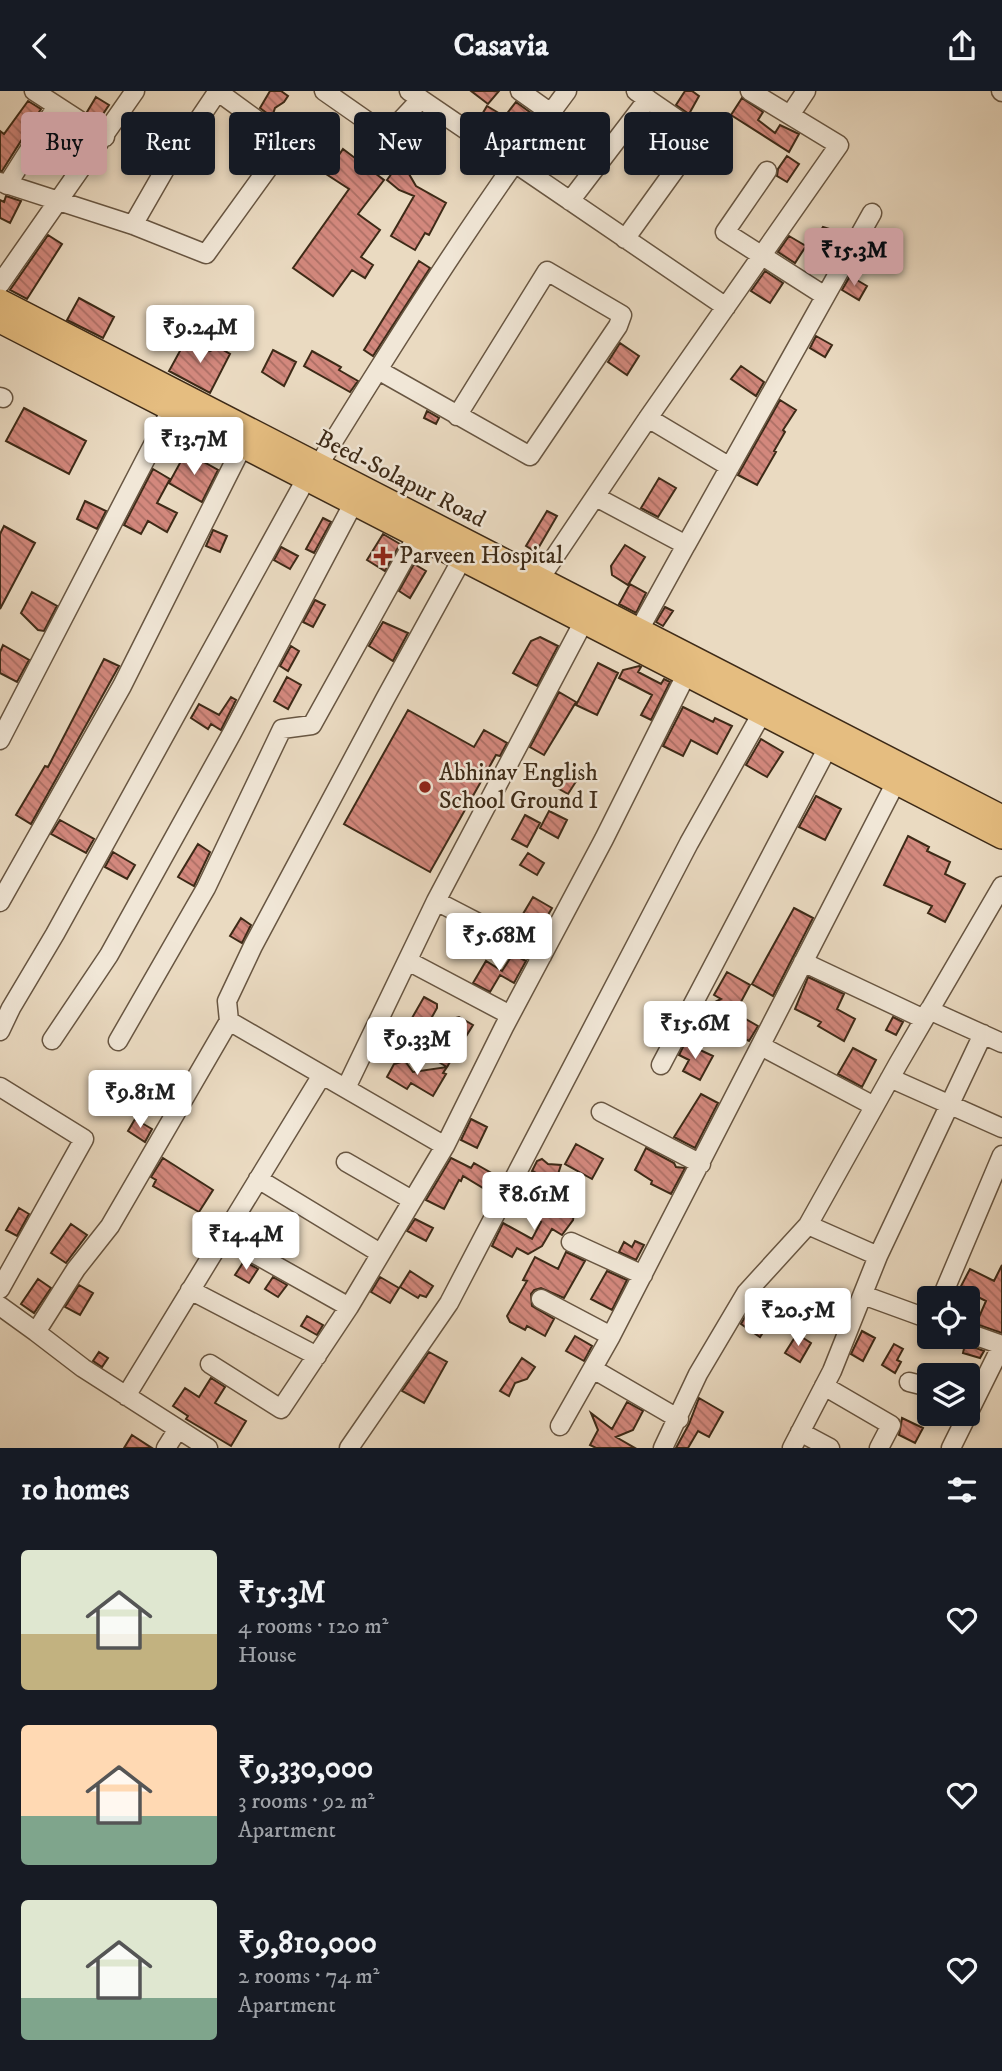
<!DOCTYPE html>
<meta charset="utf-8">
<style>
:root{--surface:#171b24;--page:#20242c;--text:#f1f3f6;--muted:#9ea1a6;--accent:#c59692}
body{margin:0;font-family:"IM FELL DW Pica",serif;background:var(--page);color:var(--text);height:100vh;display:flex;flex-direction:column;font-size:26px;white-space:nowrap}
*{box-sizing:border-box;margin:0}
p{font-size:23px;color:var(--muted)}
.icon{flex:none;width:38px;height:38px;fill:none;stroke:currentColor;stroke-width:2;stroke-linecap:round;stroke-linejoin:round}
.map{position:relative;height:1357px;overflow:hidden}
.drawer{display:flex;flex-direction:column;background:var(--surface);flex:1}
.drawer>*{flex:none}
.banner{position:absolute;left:21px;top:21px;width:961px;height:63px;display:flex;gap:14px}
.tools{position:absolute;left:917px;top:1195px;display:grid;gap:14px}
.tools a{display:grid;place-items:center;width:63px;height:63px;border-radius:7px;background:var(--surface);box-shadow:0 4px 10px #0003;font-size:35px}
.price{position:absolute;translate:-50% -60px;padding:0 16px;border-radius:7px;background:#fff;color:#222;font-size:23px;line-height:46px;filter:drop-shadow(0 2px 4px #0008)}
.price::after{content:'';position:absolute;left:50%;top:42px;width:21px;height:16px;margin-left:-10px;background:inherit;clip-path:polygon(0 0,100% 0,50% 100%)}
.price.current{background:var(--accent);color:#111}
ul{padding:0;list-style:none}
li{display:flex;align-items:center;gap:21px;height:175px;padding:0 21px}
li span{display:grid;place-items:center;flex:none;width:196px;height:140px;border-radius:7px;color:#555}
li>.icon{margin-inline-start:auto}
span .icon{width:84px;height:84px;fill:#fffc;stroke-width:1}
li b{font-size:30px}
h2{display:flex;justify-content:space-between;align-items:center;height:84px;padding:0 21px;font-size:30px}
.tag{padding:0 24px;border-radius:7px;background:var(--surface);box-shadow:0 4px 10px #0003;font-size:24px;line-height:63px}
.tag.current{background:var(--accent);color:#111}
header{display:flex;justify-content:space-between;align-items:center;height:91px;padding:0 21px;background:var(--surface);font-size:32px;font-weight:800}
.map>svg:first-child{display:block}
.building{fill:url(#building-back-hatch);stroke:#3d2a17;stroke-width:2}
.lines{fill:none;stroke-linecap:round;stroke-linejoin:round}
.minor-casing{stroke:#685642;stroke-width:21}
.major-casing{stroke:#3d2a17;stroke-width:26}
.minor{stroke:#f1e7d7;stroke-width:18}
.major{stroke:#e5bd80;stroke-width:23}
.poi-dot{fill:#8f2418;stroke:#f1e7d7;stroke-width:2.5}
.labels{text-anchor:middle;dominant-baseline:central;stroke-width:5;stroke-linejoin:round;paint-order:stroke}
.street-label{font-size:24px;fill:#3d2a17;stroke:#f1e7d7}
.poi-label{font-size:24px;fill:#3d2a17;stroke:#f1e7d7;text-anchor:start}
</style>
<header><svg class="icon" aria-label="back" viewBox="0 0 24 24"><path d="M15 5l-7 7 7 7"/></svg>Casavia<svg class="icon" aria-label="share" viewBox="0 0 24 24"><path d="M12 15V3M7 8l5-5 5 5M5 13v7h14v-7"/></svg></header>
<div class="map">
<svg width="1002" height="1357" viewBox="0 0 1002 1357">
<defs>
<pattern id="building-back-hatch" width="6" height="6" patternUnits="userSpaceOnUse" patternTransform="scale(1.75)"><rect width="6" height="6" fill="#d3887d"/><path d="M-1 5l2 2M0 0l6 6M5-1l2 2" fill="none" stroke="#ac6f65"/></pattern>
</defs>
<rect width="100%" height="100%" fill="#eadac1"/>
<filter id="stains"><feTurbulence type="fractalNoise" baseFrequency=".00286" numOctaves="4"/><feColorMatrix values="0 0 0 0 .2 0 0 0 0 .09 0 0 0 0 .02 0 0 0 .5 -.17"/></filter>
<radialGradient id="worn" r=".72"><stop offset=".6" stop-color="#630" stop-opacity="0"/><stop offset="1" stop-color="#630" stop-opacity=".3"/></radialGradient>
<!-- building -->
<path class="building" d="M270,0h11l7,5 -4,6 -9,6 -3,9 -12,-9z
M471,0h28l-11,13z
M685,0h7l7,5 -10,18 -13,-9z
M96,6l13,8 -10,15 -12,-8z
M742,7l21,14 -5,8 17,13 5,-8 19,9 -10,18 -58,-37z
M28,10l13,8 -39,62h-2v-40l4,3z
M516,11l15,11 -11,14 -15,-11z
M487,15l15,9 -11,18 -14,-10z
M304,23l14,9 -9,16 -8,8 -9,-15z
M61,31l10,6 -23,35 -10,-6z
M343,58l41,31 -26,34 22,16 -19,27 12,8 -8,13 -13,-8 -19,26 -40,-28 56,-79 -23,-15z
M787,65l12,8 -12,18 -10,-6 1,-7z
M397,75l12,8 7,12 30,17 -17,32 -4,-2 -10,17 -24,-14 23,-40 -15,-6 -12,-10z
M6,105l15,5 -11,22 -10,-5v-18l4,2z
M823,136l13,4 3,14 -4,7 -7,1 -15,-10z
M48,144l14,9 -35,55 -17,-9z
M789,145l17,10 -11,17 -17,-11z
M419,170l11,7 -57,88 -9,-6z
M765,180l18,12 -13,20 -19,-12z
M850,185l17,10 -8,14 -17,-10z
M79,207l35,19 -11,21 -36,-18z
M816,245l16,9 -7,12 -15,-9z
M187,247l23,13 8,-4 12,7 -20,39 -41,-22z
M620,252l19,13 -12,19 -19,-13z
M273,259l23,12 -12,24 -22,-14z
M312,260l29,16 -2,3 19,11 -8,11 -46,-26z
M741,275l23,16 -8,14 -25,-17z
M780,309l16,10 -13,20 2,2 -11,19 2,1 -19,33 -19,-10z
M24,317l62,33 -17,33 -63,-33z
M427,320l12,7 -3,6 -12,-6z
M186,361l32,18 -16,32 -33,-19z
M153,378l17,10 -13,24 20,10 -10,19 -19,-11 -7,13 -17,-9z
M659,387l17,10 -18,29 -17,-9z
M85,410l21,10 -9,18 -20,-10z
M547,420l10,5 -21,36 -10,-6z
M323,427l8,4 -17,31 -8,-4z
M4,435l31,17 -35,66v-75z
M213,439l14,6 -7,16 -14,-6z
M383,443l17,10 -15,27 -18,-11z
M625,454l20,12 -17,28 -16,-10 -1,-9z
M281,456l17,9 -8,13 -16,-9z
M414,473l12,7 -16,27 -11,-7z
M630,493l16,9 -10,20 -17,-9z
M32,501l25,14 -13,25 -6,-1 -17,-17z
M315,509l10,5 -12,22 -10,-5z
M665,516l8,4 -10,15 -7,-4z
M383,531l25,11 -15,28 -24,-15z
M540,546l18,9 -21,40 -24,-13 18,-32z
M3,554l26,15 -12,22 -17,-9v-21z
M291,555l8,5 -11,20 -8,-5z
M104,568l15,7 -88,158 -15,-9 29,-49 3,1z
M598,572l20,10 -21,42 -21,-10z
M639,575l2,1 -3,5 23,12 3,-5 6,3 -19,38 -10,-5 11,-20 -33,-17 4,-8z
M287,586l14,8 -13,24 -14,-8z
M559,601l17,10 -32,53 -14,-8z
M231,606l5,3 -15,30 -10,-6 -3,5 -17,-11 8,-14 20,11z
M683,616l30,15 2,-4 17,8 -15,28 -26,-14 -8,16 -20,-10z
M408,619l66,37 10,-17 23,13 -7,13 -4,-1 -66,117 -86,-48z
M761,648l22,13 -16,25 -21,-12z
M584,678l-16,25 -9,-5 9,-15z
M816,705l25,13 -16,31 -26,-13z
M549,720l18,9 -9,18 -18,-10z
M525,724l15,8 -13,24 -15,-8z
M60,729l34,19 -8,14 -35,-19z
M908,745l21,11 -2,4 23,11 -5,12 20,10 -20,38 -17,-9 4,-7 -48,-21z
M198,753l12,8 -16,34 -16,-9z
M113,761l22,13 -8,14 -22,-12z
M528,762l16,10 -7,12 -17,-10z
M533,806l19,11 -10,17 -19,-11z
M794,817l19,10 -40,78 -21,-12z
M241,827l10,7 -9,18 -12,-7z
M513,863l13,7 -12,22 -14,-8 -10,17 -17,-9 13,-22 16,10z
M727,881l23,13 -15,28 23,13 -9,15 -47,-23 7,-13 12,-6 -7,-4z
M808,886l36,17 -7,15 18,10 -11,22 -26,-15 3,-4 -26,-13z
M424,906l13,7v4l-14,25 18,10 8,-15 -4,-7 14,-4 14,8 -26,42 -44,-26 13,-21 -4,-2z
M893,926l10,5 -7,13 -10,-5z
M685,952l28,13 -13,24 -17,-9 6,-11 -10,-5z
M853,957l23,12 -14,27 -24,-13z
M405,970l8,11 34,-5 -4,6 3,1 -13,22 -22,-13 -4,6 -20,-12 7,-13z
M134,986l16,10 -12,19 -16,-9z
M701,1003l17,9 -23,45 -21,-11z
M135,1028l17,10 -7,13 -17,-11z
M471,1028l16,8 -10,21 -16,-8z
M576,1053l27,15 -11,20 -27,-15z
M646,1057l28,15 2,4 9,1 -14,26 -20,-10 1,-3 -17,-11z
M163,1067l50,32 -14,22 -46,-26 3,-6 -5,-3z
M451,1067l20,10 3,-5 19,11 1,6 5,3 -6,11 -30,-18 -2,5 -2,-1 -15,29 -18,-9z
M542,1068l6,5 13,1 -6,18 -23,-12 5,-10z
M546,1114l13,8 4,-7 11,7 -1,7 -11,15 -10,-6 -10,17 -14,8 -11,-6 -5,9 -20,-11 11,-23 29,16 9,-17 -4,-2z
M19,1117l10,6 -12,22 -11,-6z
M415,1128l18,9 -7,13 -19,-10z
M71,1133l16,11 -21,28 -15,-10z
M635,1150l9,4 -8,15 -17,-8 5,-10 8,5z
M566,1161l19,9 -21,37 -23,-10 -7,2 -3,4 1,12 22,13 -9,17 -18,-10 -2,4 -15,-8 -3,-6 20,-35 -4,-1 12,-23 23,12z
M244,1170l14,8 -9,14 -14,-8z
M1002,1174v68l-26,-9 10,-23 -26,-13 10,-19 24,12z
M410,1180l23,15 -7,11 -6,-2 -2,3 -18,-11z
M607,1180l20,9 -15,30 -21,-11z
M273,1186l14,8 -9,12 -13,-8z
M380,1186l19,11 -9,15 -19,-11z
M38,1188l13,9 -17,25 -13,-9z
M79,1194l14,8 -13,22 -15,-8z
M752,1214l20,14 -12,18 -19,-13z
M307,1225l16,9 -6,10 -16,-9z
M862,1240l13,7 -12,23 -12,-7z
M797,1243l14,9 -11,19 -15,-9z
M575,1245l17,10 -8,15 -18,-10z
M894,1253l9,5 -6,11 4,2 -6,11 -13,-8z
M965,1253l19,7 -4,7 -17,-5z
M99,1261l9,6 -6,9 -9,-6z
M429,1261l18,10 -23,41 -22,-12z
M522,1267l13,9 -8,12 -12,4 -6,13 -9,-5z
M211,1287l14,9 -10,16 31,18 -15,25 -45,-27 2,-3 -15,-10 12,-18 14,9z
M699,1307l24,14 -14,25 -11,-6 -10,17h-12l13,-24z
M627,1311l16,9 -10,19 -17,7 19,11h-39l-6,-3 8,-15 -7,-17 21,16z
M902,1327l21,10 -8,15 -16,-8z
M132,1344l20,13h-28z"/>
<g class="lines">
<defs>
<path id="minor" d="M34,0l71,46
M324,0l63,44 34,-36
M409,0l317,216
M520,0l31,22
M1001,0l1,1
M790,24l16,-24
M767,80l-42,61 100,64
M0,91l133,43 73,29 81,-112 -70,-51
M7,94l50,-79
M570,110l78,-102
M133,134l31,-54 54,-80
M625,148l75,-104 -64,-44
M0,193l135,-193
M378,279l152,86 88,-130 4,-11 -75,-44 -90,145
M0,306l3,1
M648,327l82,49
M318,375c79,-128 159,-255 249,-375
M596,406l90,48 186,-332
M539,489l109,-162 191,-273 -89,-54
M639,539l47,-85
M0,649l171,-330
M436,810l106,55
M0,811l122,-216 120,-239
M408,870l102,54
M803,871l121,57
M929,919l73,33
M229,930l216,125
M0,940l11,-23 44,-74 251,-455
M52,949l57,-85 123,-222 121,-229
M118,950l88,-153 76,-159 30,-4 105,-189
M761,955l113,60
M661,974l167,-318
M890,987l112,50
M0,996l84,52 -84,150
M346,997l90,-187 148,-280
M601,1021l100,52
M346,1071l66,38
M258,1088l122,74
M223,1145l126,71
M571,1151l72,33
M878,1165l105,-222
M190,1199l127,66
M863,1204l66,24
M541,1208l70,37
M941,1208l61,-144
M0,1215l36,26
M210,1273l71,45 68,-102 96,-161 59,-119 100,-188 83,-166
M593,1278l86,50
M909,1291l20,5
M824,1295l67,39 -12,23
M126,1305l196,-321
M560,1335l51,-90 285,-554
M800,1341l30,16
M166,1357l12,-19
M208,1357l-125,-80 -47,-36 40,-63 34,-43 119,-205 -2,-20 26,-55 132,-247 77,-140
M349,1357l100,-145 240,-460 73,-130
M663,1357l35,-74 48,-81 62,-68
M792,1357l40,-77 46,-115 -70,-31 90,-161 104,-178
M951,1357l51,-103 -34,-12"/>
<path id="major" d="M0,210l1002,516
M0,230l1002,516"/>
</defs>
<!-- minor casing -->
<use href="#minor" class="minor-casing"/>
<!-- major casing -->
<use href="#major" class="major-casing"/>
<!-- minor -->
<use href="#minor" class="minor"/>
<!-- major -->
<use href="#major" class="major"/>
</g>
<!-- markers -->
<g class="poi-dot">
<path d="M379.5 454.5h7v7h7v7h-7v7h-7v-7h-7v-7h7z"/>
<circle cx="425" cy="696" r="7"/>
</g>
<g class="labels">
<!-- street labels -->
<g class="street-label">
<text transform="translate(401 388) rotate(27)">Beed-Solapur Road</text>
</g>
<!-- poi labels -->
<g class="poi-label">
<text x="399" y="465">Parveen Hospital</text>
<text x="439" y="682">Abhinav English<tspan x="439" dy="28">School Ground I</tspan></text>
</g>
</g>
<rect width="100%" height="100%" filter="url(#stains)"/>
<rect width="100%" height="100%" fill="url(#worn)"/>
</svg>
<div class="tools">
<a><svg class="icon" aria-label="locate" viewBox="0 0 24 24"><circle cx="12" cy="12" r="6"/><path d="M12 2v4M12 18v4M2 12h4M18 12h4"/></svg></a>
<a><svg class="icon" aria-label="layers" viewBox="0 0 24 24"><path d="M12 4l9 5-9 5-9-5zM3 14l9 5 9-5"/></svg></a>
</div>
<b class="price current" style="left:854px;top:197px">₹15.3M</b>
<b class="price" style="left:200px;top:274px">₹9.24M</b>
<b class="price" style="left:194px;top:386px">₹13.7M</b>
<b class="price" style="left:499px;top:882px">₹5.68M</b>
<b class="price" style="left:695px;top:970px">₹15.6M</b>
<b class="price" style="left:417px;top:986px">₹9.33M</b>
<b class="price" style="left:140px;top:1039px">₹9.81M</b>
<b class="price" style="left:534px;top:1141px">₹8.61M</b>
<b class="price" style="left:246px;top:1181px">₹14.4M</b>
<b class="price" style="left:798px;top:1257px">₹20.5M</b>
<div class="banner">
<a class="tag current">Buy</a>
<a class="tag">Rent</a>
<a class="tag">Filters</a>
<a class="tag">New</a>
<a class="tag">Apartment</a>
<a class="tag">House</a>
</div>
</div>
<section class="drawer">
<h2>10 homes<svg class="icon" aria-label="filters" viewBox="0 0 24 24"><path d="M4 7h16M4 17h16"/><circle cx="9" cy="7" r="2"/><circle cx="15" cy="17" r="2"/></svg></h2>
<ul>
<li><span style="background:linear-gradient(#dfe7d0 60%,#c2b280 0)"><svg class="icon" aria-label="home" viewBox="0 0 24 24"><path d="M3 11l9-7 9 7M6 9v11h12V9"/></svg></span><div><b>₹15.3M</b><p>4 rooms · 120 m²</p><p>House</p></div><svg class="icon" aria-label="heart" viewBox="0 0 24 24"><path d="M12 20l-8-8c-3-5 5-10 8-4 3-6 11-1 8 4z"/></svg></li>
<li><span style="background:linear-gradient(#ffd9b3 65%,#7fa58c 0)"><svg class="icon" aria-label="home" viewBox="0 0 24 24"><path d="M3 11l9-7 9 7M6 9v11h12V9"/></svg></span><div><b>₹9,330,000</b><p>3 rooms · 92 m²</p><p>Apartment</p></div><svg class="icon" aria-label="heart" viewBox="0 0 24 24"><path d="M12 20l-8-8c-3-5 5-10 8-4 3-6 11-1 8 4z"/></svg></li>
<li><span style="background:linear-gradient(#dfe7d0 70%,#7fa58c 0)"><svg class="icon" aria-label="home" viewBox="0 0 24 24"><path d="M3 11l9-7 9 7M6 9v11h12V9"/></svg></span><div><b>₹9,810,000</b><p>2 rooms · 74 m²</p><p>Apartment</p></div><svg class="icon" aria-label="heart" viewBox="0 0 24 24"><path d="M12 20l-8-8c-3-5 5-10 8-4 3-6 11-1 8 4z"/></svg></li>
</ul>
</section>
